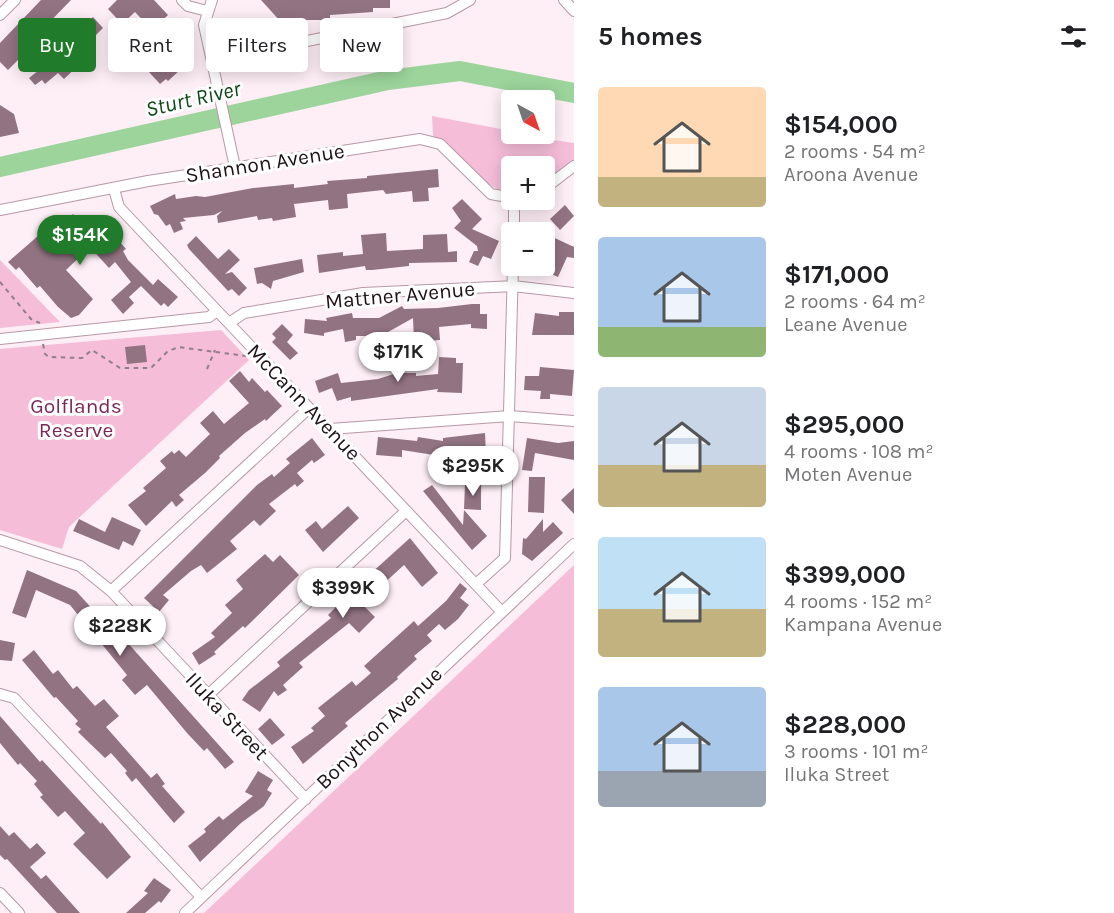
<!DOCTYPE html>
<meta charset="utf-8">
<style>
:root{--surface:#fff;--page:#f6f6f6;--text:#202124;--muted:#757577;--accent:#207b2a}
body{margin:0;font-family:Karla,sans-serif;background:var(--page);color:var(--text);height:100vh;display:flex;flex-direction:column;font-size:22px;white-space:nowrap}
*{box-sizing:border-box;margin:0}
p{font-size:20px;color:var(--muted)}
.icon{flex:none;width:33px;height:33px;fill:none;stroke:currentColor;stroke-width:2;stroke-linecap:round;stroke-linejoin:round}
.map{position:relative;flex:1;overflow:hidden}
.sheet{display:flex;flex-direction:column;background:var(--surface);width:540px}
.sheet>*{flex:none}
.top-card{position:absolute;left:18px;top:18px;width:465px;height:54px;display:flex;gap:12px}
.needle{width:39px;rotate:140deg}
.fabs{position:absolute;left:501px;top:90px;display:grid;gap:12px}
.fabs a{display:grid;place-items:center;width:54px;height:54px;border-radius:6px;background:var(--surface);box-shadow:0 3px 15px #0003;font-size:30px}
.price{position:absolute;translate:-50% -51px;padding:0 14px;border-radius:21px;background:#fff;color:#222;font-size:20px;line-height:39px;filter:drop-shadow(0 2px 3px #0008)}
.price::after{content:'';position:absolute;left:50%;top:36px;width:18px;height:14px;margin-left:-9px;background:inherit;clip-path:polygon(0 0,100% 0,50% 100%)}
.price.active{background:var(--accent);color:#fff}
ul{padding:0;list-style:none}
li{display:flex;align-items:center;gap:18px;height:150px;padding:0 24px}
li span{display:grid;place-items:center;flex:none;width:168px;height:120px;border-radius:6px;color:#555}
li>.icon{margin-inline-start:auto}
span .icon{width:72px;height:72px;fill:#fffc;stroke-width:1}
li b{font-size:26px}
h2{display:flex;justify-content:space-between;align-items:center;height:72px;padding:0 24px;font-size:26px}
.pill{padding:0 21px;border-radius:6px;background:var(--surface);box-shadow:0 3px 15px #0003;font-size:21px;line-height:54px}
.pill.active{background:var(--accent);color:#fff}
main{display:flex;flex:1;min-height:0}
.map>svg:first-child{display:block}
.green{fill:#f6bdd9}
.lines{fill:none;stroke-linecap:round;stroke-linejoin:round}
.river{stroke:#9cd49c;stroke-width:20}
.building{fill:#927382}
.street-casing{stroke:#b897a6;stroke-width:12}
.path{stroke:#8e8087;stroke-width:2;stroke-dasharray:4.5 4.5;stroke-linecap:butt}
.street{stroke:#fff;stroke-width:10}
.labels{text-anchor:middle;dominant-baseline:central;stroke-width:6;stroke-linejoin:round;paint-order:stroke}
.street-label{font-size:21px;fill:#1e1218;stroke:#fff}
.park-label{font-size:21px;fill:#7b2858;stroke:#fff}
.water-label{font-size:22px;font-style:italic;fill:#0c4813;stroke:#fff}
</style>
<main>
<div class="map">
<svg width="574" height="913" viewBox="0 0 574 913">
<rect width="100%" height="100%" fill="#feeff6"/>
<!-- green -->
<path class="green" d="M432,116l79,15 1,3 62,9v17l-29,22 -1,-16h-32l-1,27c-32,-4 -49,-43 -78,-57z
M0,260l60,62 -60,6z
M221,330l28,30 -180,167 -7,22 -62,-19v-181z
M574,565v348h-370z"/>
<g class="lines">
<!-- river -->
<path class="river" d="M0,167l388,-87 72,-9 114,22"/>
</g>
<!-- building -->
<path class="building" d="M41,0h30l-34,35 3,3 -32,32 -8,-8v-19z
M117,0h37l14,15 -16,15 -17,-18 -13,12 -14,-15z
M261,0h129v8h-17v4l-43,3v3l-8,2h-15v5h-9v6h-17v-9z
M93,17l10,11 -25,25 6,7 -20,19 -6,-6 -13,11 -3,-4 -7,5 -6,-7 19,-15z
M178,45l14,14 -24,22 -2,-2 -6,5 -11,-12 6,-5 3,4 15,-14 -3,-4z
M0,105l14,9 5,19 -19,4z
M438,169l1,18 -11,1 1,13 -16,1 -1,-11 -26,3 -3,-4 -36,4 1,14 -19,2 -1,-10 -34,4 2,13 -23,4 -1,-3 -14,2 -1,-4 -39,7 -1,-7 5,-5 -8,4 -31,3 3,3 -6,1 3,7 -9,4 -4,-9 -4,2 -8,-11 -4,-1 -4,-8 25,-12 1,5 20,-3 9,1 48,-9 41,-4v4l34,-4 -1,-3 40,-3v-2z
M462,199l20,20 -10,10 27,12 -8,18 -8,-3 -5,10 -9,-4 5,-11h4l-1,-5 -23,-18 7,-7 -9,-13z
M565,205l9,11 -14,14 -10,-11z
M73,214l7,6 4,-4 11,12 3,-3 16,22 6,-5 6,7 -3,2 5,9 25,25 5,-6 20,18 -10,10 -4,-4 -3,3 -20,-20 -12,11 5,6 -11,11 -12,-14 20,-18 -16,-20 -6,6 -19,-21 -24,23 27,29 -14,16 -8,3 -13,-11 -18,-21 -3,2 -18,-21 -3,3 -8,-8 46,-40 5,6z
M386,233l1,18 36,-2v-14l24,-1 1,18 9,-1v11l-48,1v3l-37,4h-6l-1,-4 -46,7 -2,-18 26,-3v4l20,-2 -2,-19z
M544,233l30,14v11l-7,-1 -9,20 -14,-6z
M196,236l22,23 11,-10 11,11 -15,14 7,-2 15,16 -8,8 -7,-7 -4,2 -39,-42 -2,-4z
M302,259l2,13 -31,9 -2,8 -9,-6 -5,1 -3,-16z
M472,304h8v10h7v15l-16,-1v-4l-32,3 1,13 -26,2 -1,-24 -32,18h-25v4l-11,2 -2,-13 -19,4v3l-20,-3 1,-14 22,2 -1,-3 26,-5 1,5h26l23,-12 2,3 34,-1z
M559,312h15v23h-42l3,-22 24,3z
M282,324l11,11 -6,7 11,11 -8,7 -18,-18 4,-4 -4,-4z
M145,345l2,17 -20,2 -2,-17z
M439,357l17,1v5h7l-1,30 -25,-1 1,-3 -87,12v-4l-14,4 -5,-13 -13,5 -4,-12 23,-8 3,10 37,-4 19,-6h19v3l22,-2z
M540,367l34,3 -2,26 -22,-2v5h-10l1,-8 -17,-1 1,-14h14z
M240,371l9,11 3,-4 13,14 2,-2 15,16 -16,15 -1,-2 -20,14 -26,23 1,2 -15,15 -26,22 5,5 -8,7 -4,-6 -26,25 -18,-21 18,-14 -3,-3 23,-20 -6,-7 12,-10 2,3 5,-4 7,7 24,-23 -10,-11 13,-12 11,13 25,-21 -20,-22z
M485,433l1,21 -13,1v-6l-39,6 -32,-5v7l-26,-2 2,-18 39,4 1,-4 25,4v-3z
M312,438l13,17 -11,8 -2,-3 -15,13 7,8 -7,6 -2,-3 -26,20 7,7 -16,15 -6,-6 -24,21 7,8 -30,24 -6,-8 -10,6 -28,24 6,5 -10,12 -15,-14 113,-113 15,-11 2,3 16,-14 -4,-4z
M527,438l31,5 16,-2v19l-39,-7 -3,18 -10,-1z
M529,477h16l-1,36 -16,-1z
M465,484h16v26l-17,-1z
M432,485l31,40 1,-15 23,26 -15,14 -49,-59z
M574,488v26l-13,-14z
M348,506l11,12 -36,34 -18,-22 11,-9 6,8z
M112,517l29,13 -8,16 -10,-5 -4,9 -46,-19 6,-12 26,13z
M543,519v13l10,-10 10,11 -31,28 -10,-7 1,-16 3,1z
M410,538l28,35 -16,14 -18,-22 -23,21 3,3 -19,18 10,10 -16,16 -10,-10 -50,40 4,4 -20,18 4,5 -9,6 -4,-5 -14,21 -18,-12 7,-10 31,-24 -3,-4 54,-44 -3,-3 31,-31z
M265,554l8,8 7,-7 19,20 -54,53 -2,-2 -29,26 2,2 -17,11 -7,-12 23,-16 -4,-4 21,-20 -7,-8 18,-16 -7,-9z
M27,570l49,21 31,34 3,-2 124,139 -9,7 -18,-21 -3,3 -17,-18 -40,-48 -12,10 -13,-15 5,-5 -57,-70 -34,-15 -10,28 -14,-5z
M460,583l7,6 -7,9 9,7 -11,14 -13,11 -6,-6 -12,11 5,6 -18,15 3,3 -20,18 1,2 -53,44 3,3 -45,38 -12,-17 23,-16 -3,-3 14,-12 -7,-8 34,-27 4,5 15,-13 -7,-7 50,-45 4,5 28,-25z
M0,640l15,3 -3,18 -12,-1z
M34,650l19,24 5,-4 15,19 4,-3 18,20 9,-7 15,17 -13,11 45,51 6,-5 8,11 -3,2 23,26 -11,11 -38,-45 -4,4 -7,-9 2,-2 -16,-18 -6,5 -27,-26 3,-3 -6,-5 3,-3 -22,-24 -2,1 -32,-38z
M0,716l40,46 2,-2 59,64 1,-2 29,35 -24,22 -34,-35 12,-11 -20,-22 -7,6 -18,-20 3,-2 -9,-11 3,-3 -17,-18 -2,2 -18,-22z
M270,718l15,17 -13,10 -14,-16z
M258,771l15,9 -6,10 5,3 -8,13 -23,17 -41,39 -12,-16 18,-14 -2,-3 15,-13 4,4 30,-24 -8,-4z
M0,826l9,10 5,-4 16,17 7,-6 9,10 -16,14 11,12 5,-4 34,38h-23l-50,-54 -2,1 -5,-5z
M154,878l17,12 -10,13 -2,-2 -14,12h-19l22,-20 -4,-2z"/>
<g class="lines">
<defs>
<path id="street" d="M182,0l6,6 19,5
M212,0l-8,25 31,142
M564,0l10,11
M0,15l15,-15
M212,60l235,-47 23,-13
M114,189l5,18 382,404
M544,189l30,-23
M0,210l148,-29 272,-42 20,5 51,50 21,4
M514,232v-32
M229,323l15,-10 119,-20 150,-7 61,7
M0,339l209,-22 8,-6
M330,429l180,-13 64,5
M0,540l80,26 31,25 195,208
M476,584l29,-26 8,-292
M111,591l198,-183
M0,694l14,4 187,199
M207,696l199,-185
M0,893l19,20
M185,913l389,-369"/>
</defs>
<!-- street casing -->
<use href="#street" class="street-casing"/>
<!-- path -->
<path class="path" d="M0,282l31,37 9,4
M43,344l2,10 4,3 33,1 10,-8 28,18h31l16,-16 11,-5 68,9
M207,369l8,-19"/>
<!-- street -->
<use href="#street" class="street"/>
</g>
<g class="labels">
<!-- street labels -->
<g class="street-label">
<text transform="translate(265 163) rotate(-9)">Shannon Avenue</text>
<text transform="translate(400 295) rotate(-5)">Mattner Avenue</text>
<text transform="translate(304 402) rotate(46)">McCann Avenue</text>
<text transform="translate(227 716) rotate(47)">Iluka Street</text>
<text transform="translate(379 728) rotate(-44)">Bonython Avenue</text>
</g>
<!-- park labels -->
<g class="park-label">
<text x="76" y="406">Golflands<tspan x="76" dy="24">Reserve</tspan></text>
</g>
<!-- water labels -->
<g class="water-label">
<text transform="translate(193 99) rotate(-13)">Sturt River</text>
</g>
</g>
</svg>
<div class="fabs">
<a><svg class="needle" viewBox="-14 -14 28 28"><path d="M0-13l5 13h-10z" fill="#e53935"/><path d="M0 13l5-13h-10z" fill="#757577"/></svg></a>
<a>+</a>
<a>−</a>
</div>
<b class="price active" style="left:80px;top:266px">$154K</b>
<b class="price" style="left:398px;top:383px">$171K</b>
<b class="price" style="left:473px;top:497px">$295K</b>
<b class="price" style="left:343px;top:619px">$399K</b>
<b class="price" style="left:120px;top:657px">$228K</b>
<div class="top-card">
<a class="pill active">Buy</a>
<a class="pill">Rent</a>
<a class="pill">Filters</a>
<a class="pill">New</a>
</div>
</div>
<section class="sheet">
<h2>5 homes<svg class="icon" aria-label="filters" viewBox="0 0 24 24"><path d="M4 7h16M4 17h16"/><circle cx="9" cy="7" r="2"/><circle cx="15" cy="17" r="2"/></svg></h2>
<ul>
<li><span style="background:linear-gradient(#ffd9b3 75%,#c2b280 0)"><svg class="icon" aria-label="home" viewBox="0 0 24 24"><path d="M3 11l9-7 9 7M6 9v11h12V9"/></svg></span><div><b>$154,000</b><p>2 rooms · 54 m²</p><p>Aroona Avenue</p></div></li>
<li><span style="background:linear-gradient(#a9c7e8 75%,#8fb573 0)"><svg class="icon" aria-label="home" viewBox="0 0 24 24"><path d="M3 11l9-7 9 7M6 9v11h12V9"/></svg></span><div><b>$171,000</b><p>2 rooms · 64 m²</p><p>Leane Avenue</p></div></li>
<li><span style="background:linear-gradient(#c9d6e8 65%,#c2b280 0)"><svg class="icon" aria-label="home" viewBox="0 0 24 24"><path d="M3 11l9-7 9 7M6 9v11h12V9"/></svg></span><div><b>$295,000</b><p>4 rooms · 108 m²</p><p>Moten Avenue</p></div></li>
<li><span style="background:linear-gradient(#bfe0f5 60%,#c2b280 0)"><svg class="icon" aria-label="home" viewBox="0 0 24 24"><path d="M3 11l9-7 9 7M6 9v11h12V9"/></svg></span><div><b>$399,000</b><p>4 rooms · 152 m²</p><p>Kampana Avenue</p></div></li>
<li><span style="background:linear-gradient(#a9c7e8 70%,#9aa5b1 0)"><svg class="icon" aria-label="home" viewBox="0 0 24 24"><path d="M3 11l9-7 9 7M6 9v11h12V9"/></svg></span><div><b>$228,000</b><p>3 rooms · 101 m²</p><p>Iluka Street</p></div></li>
</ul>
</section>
</main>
